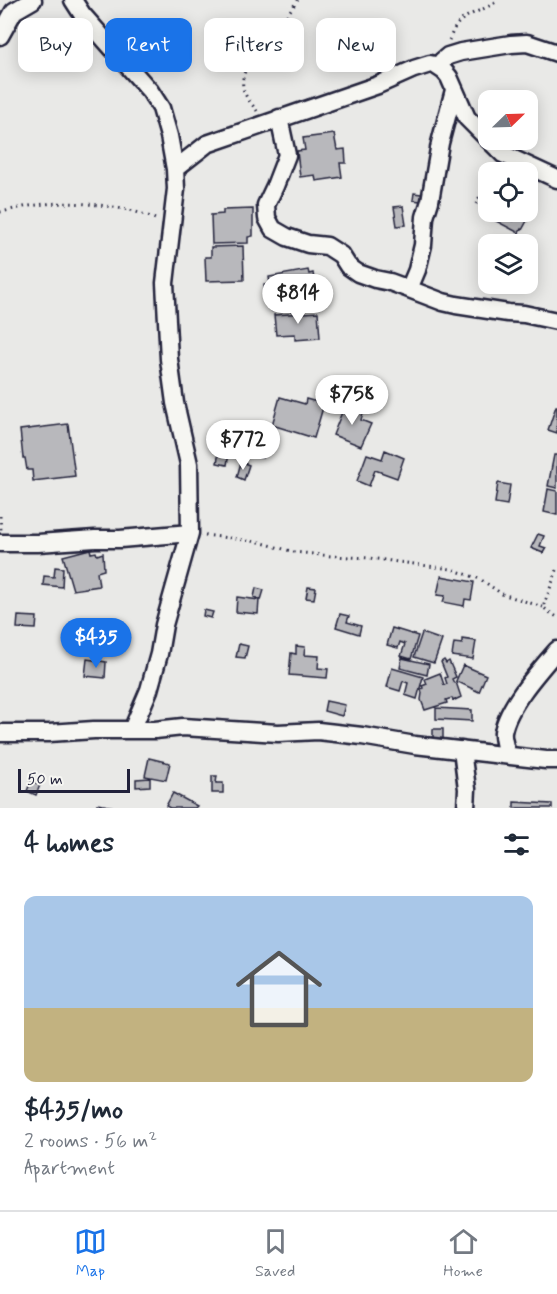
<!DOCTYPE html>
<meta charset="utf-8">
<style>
:root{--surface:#fff;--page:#f6f6f7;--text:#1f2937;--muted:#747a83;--line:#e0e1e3;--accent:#1a73e8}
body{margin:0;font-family:Mynerve,sans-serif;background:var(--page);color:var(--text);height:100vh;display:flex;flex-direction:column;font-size:22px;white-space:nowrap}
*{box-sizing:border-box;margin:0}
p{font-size:20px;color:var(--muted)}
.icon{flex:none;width:33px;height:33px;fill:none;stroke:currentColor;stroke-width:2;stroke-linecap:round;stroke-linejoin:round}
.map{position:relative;height:808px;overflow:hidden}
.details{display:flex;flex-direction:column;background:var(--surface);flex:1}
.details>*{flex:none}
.hud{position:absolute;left:18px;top:18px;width:522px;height:54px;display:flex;gap:12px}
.needle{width:39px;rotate:67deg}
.tools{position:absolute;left:478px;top:90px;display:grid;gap:12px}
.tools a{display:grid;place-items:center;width:60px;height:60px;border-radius:12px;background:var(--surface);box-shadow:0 3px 15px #0003;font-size:30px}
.scale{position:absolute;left:18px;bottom:15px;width:112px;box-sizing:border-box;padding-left:6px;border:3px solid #22223b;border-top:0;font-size:16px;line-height:21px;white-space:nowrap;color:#22223b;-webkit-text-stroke:4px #f6f6f2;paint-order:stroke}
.price{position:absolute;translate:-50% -51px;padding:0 14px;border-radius:21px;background:#fff;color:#222;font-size:20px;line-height:39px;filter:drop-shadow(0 2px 3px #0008)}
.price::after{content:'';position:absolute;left:50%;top:36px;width:18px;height:14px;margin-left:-9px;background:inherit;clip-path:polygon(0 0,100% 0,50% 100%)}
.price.on{background:var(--accent);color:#fff}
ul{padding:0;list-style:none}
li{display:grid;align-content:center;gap:12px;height:318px;padding:0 24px}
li+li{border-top:2px solid var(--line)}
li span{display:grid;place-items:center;height:186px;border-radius:12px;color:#555}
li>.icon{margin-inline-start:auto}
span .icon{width:108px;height:108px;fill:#fffc;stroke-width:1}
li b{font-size:26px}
h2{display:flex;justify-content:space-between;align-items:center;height:72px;padding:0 24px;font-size:26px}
.tag{padding:0 21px;border-radius:12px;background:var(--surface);box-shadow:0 3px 15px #0003;font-size:21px;line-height:54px}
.tag.on{background:var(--accent);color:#fff}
.tab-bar{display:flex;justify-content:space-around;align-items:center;height:84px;border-top:2px solid var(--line);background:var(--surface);font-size:16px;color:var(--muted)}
.tab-bar a{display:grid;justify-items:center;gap:3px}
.tab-bar .on{color:var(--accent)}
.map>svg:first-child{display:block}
.building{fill:#b8b8bc;stroke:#22223b;stroke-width:1.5}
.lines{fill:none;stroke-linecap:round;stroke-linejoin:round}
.minor-casing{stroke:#22223b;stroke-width:21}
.path{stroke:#22223b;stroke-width:3;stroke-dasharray:1.5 4.5;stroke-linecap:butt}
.minor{stroke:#f6f6f2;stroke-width:16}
</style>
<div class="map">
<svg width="557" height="808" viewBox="0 0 557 808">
<rect width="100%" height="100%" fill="#e9e9e7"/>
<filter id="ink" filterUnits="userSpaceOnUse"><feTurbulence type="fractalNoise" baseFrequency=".0167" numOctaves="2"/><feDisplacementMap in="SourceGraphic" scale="12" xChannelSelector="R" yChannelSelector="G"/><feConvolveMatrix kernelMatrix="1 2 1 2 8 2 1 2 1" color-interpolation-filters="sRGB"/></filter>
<g filter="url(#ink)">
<!-- building -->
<path class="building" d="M374,28l4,11 -9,4 -5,-11z
M334,134l3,16 8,-1 1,14h-6l2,14 -26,4 -1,-6 -15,2 -3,-26 8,-1 -2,-12z
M414,193l14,2 -1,7 -14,-2z
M403,206l3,19 -9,1 -3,-19z
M253,209v27l-5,1v6l-36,1 -1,-29 12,-1v-4z
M498,212l15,9 4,-8 11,6 -6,11 -1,-1 -2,4 -25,-13z
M243,246l1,34 -38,1 -1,-24h6v-10z
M308,270l1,4 4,-1 5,33 -28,5 -1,-2 -17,2 -1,-4h-3l-4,-22 6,-1 -1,-7z
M318,312l2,26 -25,2v-6l-19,1 -2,-20z
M280,397l25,7 1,-5 18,5 -10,34 -42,-13z
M352,406l12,5 -3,9 10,4 -10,22 -28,-11 11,-28 6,3z
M556,406h1v27l-9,-3z
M68,424l7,52 -42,5 -1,-11h-5l-2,-12h-2l-3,-28z
M247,432l23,2 -1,12 -6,-1 -1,13 -18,-2z
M220,446l10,2 -3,17 -10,-2z
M385,450l19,8 -7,20 -22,-8 -6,16 -12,-5 10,-27 15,5z
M554,455h3v33l-9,-2z
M241,462l8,3 -5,15 -7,-3z
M498,483l12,2 -3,20 -12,-2z
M548,489l9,2v24l-13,-3z
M538,534l6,2 -4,10 6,2 -3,5 -12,-5z
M90,549l1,4 5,-1 1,3 6,-2 1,17 -7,2 2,14 -26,4 -10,-34z
M55,567l8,1 -1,19 -19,-2 1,-9 10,1z
M441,576l33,6 -3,18 -6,-1 -1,7 -21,-4 2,-6 -8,-1z
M308,587l8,1 -2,11 -8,-1z
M256,588l8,2 -3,10 -7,-3z
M237,597l22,3 -1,14 -22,-2z
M204,610l9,2 -2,6 -8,-2z
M340,614l9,2 -2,6 14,4 -2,8 -23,-7z
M18,616l19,1 -1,12 -19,-1z
M392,628l26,8 -7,23 -10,-3 4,-12 -5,-2 -2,6 -11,-3z
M422,633l20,7 -8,23 -20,-6z
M462,639l14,2 -3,18 -21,-3 2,-13 8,1z
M239,644l9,2 -3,12 -9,-1z
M296,646l9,1 -1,8 15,1 -1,12 10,1 -1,9 -38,-3 2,-22 5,1z
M402,658l27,6 -2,11 -27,-7z
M87,659l19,3 -1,16 -20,-2z
M444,660l2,3 3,-2 7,16 -4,2 2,4 2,-1 5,15 -8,4 -1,-3 -6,2 1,3 -22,7 -4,-10 1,-7 -1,-4 2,-1 -1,-2 5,-2 -2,-5 15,-6 4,12 3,-1 -2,-6 2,-1 -6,-15z
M463,665l23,10 -7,17 -23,-11z
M392,668l31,9 -6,22 -12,-4 3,-12 -5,-2 -3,10 -13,-4z
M326,701l19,4 -3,11 -18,-5z
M436,708l36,2v11l-36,-2z
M433,729h10v11h-10z
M149,758l21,5 -4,17 -21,-4z
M212,776h5l-1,7h7v10h-11z
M150,778v8l-14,1v-8z
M31,781l9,4 -4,10 -9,-4z
M173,793l24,13 -2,2h-25l-4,-2z
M514,802l38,2v4h-38z
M97,804l18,3 -1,1h-17z"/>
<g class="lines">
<defs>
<path id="minor" d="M73,0l9,14 68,77 11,17 8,28 6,33 1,20 -11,94 4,76 6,44 14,61 1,69 -26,92 -5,29 -10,36 -17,40
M0,36l14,-25 19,-11
M439,67l3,-6 6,-5 13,-4 50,-8 16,-1 30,10
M454,90l-14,53 -10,58 -5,16 -2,28 -6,25 -8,19 34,13 13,3 52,8 16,1 33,7
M279,118l8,37 -12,31 -9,19 1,13 6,11 14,8 21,7 19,2 14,9 7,11 10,7 17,6 15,3 19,7
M175,169l32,-25 171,-59 36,-16 16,-5 5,1 9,6 5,6 18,41 36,36 54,25
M0,543h38l57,-4h25l70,-6
M0,733h49l45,-3h61l28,-3 95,6 40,-2 44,5 53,9 131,15h11
M462,750l5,39 -1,19
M507,755c-1,-7 -5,-16 -4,-23 5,-27 36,-61 54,-82"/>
</defs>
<!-- minor casing -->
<use href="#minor" class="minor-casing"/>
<!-- path -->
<path class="path" d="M449,40c2,-4 4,-10 7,-14 10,-14 30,-15 42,-26
M257,111c-5,-7 -13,-15 -14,-24 -3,-20 16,-35 27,-49 10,-12 18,-25 28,-38
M492,172l3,-6
M476,204l13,-26
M0,212c12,-2 25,-6 37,-7 32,-5 91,0 120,15
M511,216l1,-4
M0,516l1,14
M205,535l54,7 35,10 37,4 38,2 82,11 29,10 22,15 41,13
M557,570l-14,37 6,5 8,5"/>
<!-- minor -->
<use href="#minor" class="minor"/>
</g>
</g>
</svg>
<div class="tools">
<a><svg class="needle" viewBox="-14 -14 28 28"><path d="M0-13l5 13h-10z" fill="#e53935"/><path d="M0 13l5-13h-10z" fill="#747a83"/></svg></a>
<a><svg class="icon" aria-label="locate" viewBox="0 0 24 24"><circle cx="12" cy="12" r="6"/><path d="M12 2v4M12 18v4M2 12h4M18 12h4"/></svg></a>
<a><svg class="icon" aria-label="layers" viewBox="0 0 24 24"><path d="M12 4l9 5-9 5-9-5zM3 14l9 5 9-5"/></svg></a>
</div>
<div class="scale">50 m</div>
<b class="price" style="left:298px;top:325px">$814</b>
<b class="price" style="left:352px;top:426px">$758</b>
<b class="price" style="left:243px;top:471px">$772</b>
<b class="price on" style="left:96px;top:669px">$435</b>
<div class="hud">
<a class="tag">Buy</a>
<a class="tag on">Rent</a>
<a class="tag">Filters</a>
<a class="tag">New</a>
</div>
</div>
<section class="details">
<h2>4 homes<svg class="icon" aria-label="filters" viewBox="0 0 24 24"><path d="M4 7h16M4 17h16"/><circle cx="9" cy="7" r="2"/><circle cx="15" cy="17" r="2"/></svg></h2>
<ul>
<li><span style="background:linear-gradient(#a9c7e8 60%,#c2b280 0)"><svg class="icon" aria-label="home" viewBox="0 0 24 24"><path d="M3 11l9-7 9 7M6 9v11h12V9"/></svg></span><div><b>$435/mo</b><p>2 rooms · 56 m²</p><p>Apartment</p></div></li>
</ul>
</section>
<nav class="tab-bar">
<a class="on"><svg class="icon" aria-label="map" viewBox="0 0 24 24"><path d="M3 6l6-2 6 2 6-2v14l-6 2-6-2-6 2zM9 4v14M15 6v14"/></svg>Map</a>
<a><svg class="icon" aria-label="saved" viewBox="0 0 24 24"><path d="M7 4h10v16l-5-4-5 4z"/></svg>Saved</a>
<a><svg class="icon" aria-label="home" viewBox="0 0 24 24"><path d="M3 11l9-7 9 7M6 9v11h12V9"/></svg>Home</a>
</nav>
